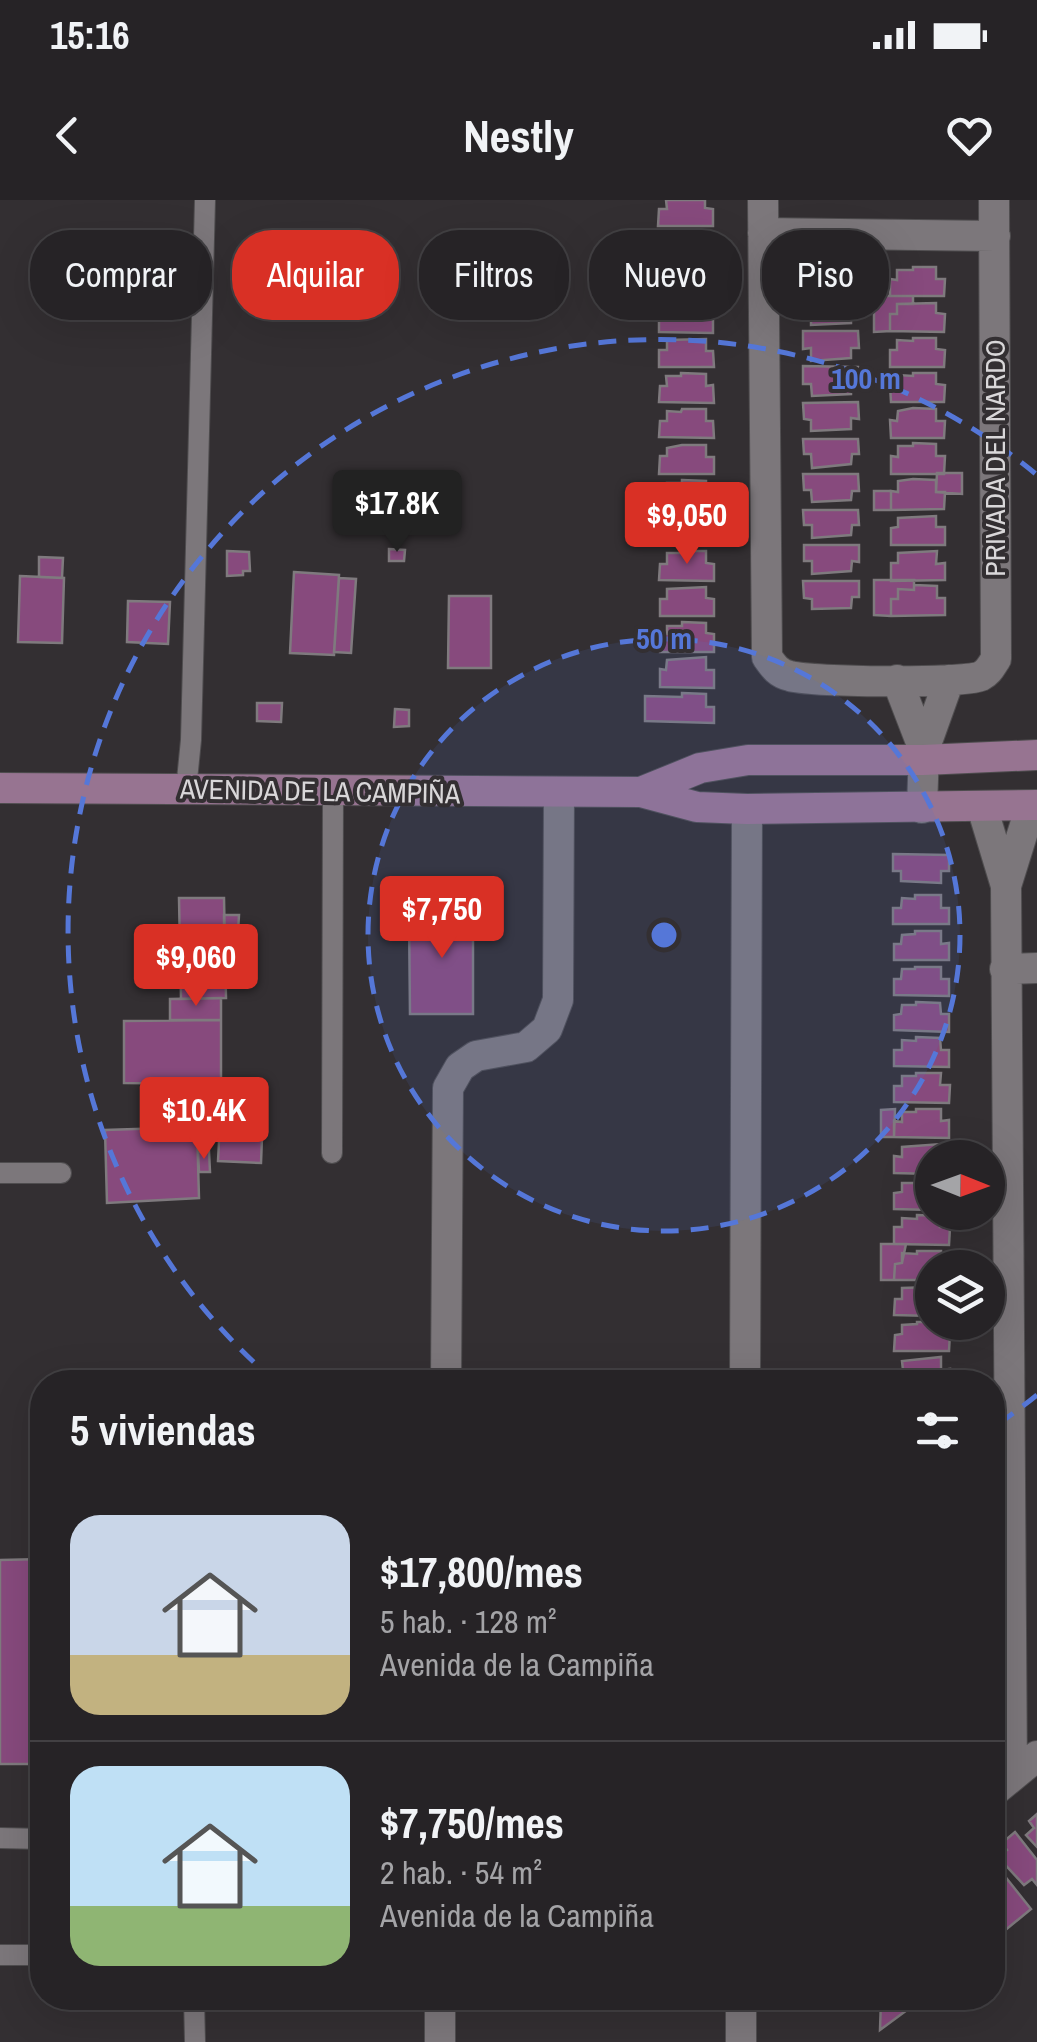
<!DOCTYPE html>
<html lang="es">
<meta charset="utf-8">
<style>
:root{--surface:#262326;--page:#322f32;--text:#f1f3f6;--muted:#a4a4a7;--line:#424043;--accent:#d93025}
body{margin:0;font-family:"Archivo Narrow",sans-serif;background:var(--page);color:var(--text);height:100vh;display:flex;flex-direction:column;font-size:38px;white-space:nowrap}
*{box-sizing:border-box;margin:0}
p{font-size:32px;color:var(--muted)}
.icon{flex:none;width:55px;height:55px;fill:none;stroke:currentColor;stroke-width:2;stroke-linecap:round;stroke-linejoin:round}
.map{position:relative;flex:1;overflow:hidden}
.sheet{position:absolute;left:30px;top:1170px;width:975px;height:640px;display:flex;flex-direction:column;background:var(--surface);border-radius:40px;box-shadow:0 10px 40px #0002,0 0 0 2px var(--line)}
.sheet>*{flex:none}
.guide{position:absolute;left:30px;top:30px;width:978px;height:90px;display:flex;gap:20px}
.needle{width:65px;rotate:91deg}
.controls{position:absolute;left:915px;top:940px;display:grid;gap:20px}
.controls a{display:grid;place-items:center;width:90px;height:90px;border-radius:50%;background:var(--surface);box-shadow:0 10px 40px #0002,0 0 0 2px var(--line);font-size:50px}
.price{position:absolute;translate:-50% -85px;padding:0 22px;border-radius:10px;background:var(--accent);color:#fff;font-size:32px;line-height:65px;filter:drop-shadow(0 2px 5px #0008)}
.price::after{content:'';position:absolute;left:50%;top:60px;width:30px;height:22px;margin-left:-15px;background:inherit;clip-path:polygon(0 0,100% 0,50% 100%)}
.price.on{background:#222;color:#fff}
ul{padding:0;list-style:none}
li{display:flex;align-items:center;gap:30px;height:250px;padding:0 40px}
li+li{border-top:2px solid var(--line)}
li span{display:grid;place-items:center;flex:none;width:280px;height:200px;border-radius:30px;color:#555}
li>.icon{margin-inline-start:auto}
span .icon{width:120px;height:120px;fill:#fffc;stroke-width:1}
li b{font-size:42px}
h2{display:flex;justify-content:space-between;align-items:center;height:120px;padding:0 40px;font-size:42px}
.chip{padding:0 35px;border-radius:40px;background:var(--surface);box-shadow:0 10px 40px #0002,0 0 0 2px var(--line);font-size:35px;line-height:90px}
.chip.on{background:var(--accent);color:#fff}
.status{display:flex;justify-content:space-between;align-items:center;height:70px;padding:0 50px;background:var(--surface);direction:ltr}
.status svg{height:28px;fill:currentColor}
header{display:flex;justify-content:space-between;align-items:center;height:130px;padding:0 40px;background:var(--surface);font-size:45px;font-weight:700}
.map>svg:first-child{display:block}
.building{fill:#874a7d;stroke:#7f7a7e;stroke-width:2.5}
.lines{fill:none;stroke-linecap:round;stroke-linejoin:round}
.lane-casing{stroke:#4f4d4f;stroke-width:22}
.street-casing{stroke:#4f4d4f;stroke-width:32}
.secondary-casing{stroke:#4f4d4f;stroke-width:32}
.lane{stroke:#7c777b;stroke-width:20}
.street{stroke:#7c777b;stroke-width:30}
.secondary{stroke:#977491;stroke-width:30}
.ring{fill:none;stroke:#5577d8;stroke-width:5;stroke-dasharray:18 12}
.labels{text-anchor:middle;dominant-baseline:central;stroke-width:8;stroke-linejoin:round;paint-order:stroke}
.street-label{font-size:28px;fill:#d9d7d9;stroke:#332f32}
.centre{fill:#5577d8;stroke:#332f32;stroke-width:5}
.ring-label{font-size:30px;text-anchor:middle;font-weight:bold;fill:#5577d8;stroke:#332f32;stroke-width:8;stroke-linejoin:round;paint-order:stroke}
</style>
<div class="status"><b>15:16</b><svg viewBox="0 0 49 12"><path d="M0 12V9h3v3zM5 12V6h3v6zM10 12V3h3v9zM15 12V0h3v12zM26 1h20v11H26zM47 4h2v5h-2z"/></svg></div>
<header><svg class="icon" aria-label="back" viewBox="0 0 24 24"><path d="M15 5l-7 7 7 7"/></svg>Nestly<svg class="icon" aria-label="heart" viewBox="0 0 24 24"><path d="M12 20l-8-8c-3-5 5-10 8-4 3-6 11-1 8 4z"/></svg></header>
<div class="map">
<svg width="1037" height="1842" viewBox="0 0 1037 1842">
<rect width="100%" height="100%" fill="#332f32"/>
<!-- building -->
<path class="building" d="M666,0h39v8l8,1v17h-55l1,-17h8z
M681,31l24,1v11l8,1v17l-54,-1v-16h8l-1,-10h15z
M803,61h55v16h-7l1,10 -41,2v-11l-8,-1z
M681,67l24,1v11l8,1v17h-54v-17h8l-1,-11 15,1z
M913,67h23v12h9l-1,17h-54v-17l7,1v-10h16z
M803,96h55v16h-7v11l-40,2v-12l-8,-1z
M874,96h39v8h-16v10h-7v17l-16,1z
M681,103h25v11l7,1v18l-54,-1v-17h8l-1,-10h15z
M936,103v10l9,1 -1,18 -54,-1v-17h7v-10z
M803,131h55l1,17h-8v10l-40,3v-13l-8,1z
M913,138h23v11l9,1 -1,17h-54v-17h7v-10l16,1z
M706,139v12h7l1,16h-55v-17h8v-10z
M803,166l55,1 1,16h-8v11l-39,2 -1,-12h-8z
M681,173l25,1v12l7,-1 1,18 -55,-1 1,-16h7l-1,-10h15z
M913,173h23v11l9,1 -1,17h-53l-1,-17h7l1,-10 15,1z
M858,202l1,17 -8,-1v11l-40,2v-11l-7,-1 -1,-16z
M913,208l23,1v12h9l-1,17h-53l-1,-18 7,1 1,-10z
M682,209h24v12h7l1,17 -55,-1 1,-16h7v-10l14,1z
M803,239h55l1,15h-7l-1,10 -39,4 -1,-14h-7z
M913,243l23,1v12h9l-1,18h-53v-18l7,1v-11h15z
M682,245h24v12h8v17h-55l1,-18h7v-8z
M937,273h25v21l-26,-2z
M803,274h55l1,17h-7l-1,9 -39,2 -1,-12h-7z
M913,279l23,1v12h9l-1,17 -53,1v-19l7,1v-11z
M682,280l24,1v11h8v18l-55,-1 1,-17 7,1v-10h15z
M874,291h17v19h-17z
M803,310h55l1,15h-7l-1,10 -39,3v-13h-8z
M682,316l24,1v10l8,1v17h-55l1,-17h7v-10z
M936,316v11h9v18h-54v-17l7,-1v-9z
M804,345h55v17l-7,-1 -1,10 -39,3v-13h-8z
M389,349l16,1 -1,11h-15z
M227,351l22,1 1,19h-7v4l-16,1z
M682,351h24v12l8,1v17l-55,-1 1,-16h7v-11h15z
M937,351l-1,13 9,-1v17l-54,1v-18h7v-10z
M39,357l24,1 -1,20 -23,-1z
M294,372l45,3 -5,80 -44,-2z
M20,376l44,2 -2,65 -44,-1z
M339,378l17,1 -5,74 -17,-1z
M874,380h40v10l-16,-1v10h-7v17l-17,-1z
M803,381h56v16h-7l-1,11 -39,1v-10l-8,-1z
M914,385l23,1v12h8v17l-54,1v-17h7v-10l16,1z
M706,387v11l8,1v17h-54v-17h7v-10z
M449,396h42v72h-43z
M128,401l42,1 -2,42 -41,-2z
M682,422l24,1v10l8,1v18h-54v-17l7,-1v-8h15z
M706,457v13h8v18l-54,-1v-18l6,1 1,-10z
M682,493l24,1v13h8v16l-69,-2v-25l37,1z
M257,503h25l-1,19 -24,-1z
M395,509l14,1v16l-15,1z
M893,654l56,1v16h-8v12l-40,-2v-10h-8z
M915,695h26v13h8v16h-56v-16h8l1,-10 13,1z
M179,698h45l2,100 -45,1z
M446,703l27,1v110h-63l-1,-102 36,1z
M224,715h15l-1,17 -14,1z
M915,731h26v13l8,-1v17h-55v-16h7l1,-9 13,-1z
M915,767h26v12h8v17l-55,-1v-16h7l1,-10h13z
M221,798v22h-51v-21z
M916,802l24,1 1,11h8v18l-55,-2v-15l7,-1 1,-9h14z
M221,820v64l-97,-1v-62z
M916,837l24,1 1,12h8v17l-55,-1v-16h8v-10l14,1z
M916,873h25l-1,12h10l-1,18 -55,-1v-16h8v-10h14z
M207,885l57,2 -3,76 -43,-2 2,-38h-7l1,-21h-8z
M895,909l-1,28h-13v-27z
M916,909h25v12l8,-1v18l-55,-1v-16l8,1v-10h14z
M197,927l2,71 -92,5 -2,-73z
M941,944l-1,13 10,1h-18v16l-38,-1v-17l8,1v-10z
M209,951l1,21h-11l-1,-20z
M916,980h16v30l-38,-1v-16l8,-1v-9h14z
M917,1015l24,1 -1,11h10l-1,18 -55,-1v-17h8v-9l15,1z
M881,1044h25l-4,19 -7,1 -1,16h-13z
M917,1051h24v11l9,1v5h-18v12h-38l1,-16 7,-1v-10l15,1z
M932,1087v29l-38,-1 1,-16h7v-11z
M917,1122h24v12l9,-1 -1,18h-55l1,-16 7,-1v-9l15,-1z
M941,1157v13l9,-1v13h-56l1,-12h8l-1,-9z
M42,1359v205h-42v-204z
M1037,1614v33l-11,-12 8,-7 -5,-7z
M1015,1632l22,28v25l-5,-6 -8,6 -26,-28 9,-7 -5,-7z
M992,1660l39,49 -28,23 -11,-13z
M881,1799l26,11 -27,20z"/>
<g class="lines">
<defs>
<path id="lane" d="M186,590l5,-50 14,-540
M332,953l1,-362
M0,973h61
M0,1638l42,1
M0,1755h42
M194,1798l1,44"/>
<path id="street" d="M763,0l4,457c7,10 11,16 23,19 21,6 173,8 191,0 8,-4 10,-10 15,-17l-2,-459
M763,33l232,3
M897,480l27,70 -2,58
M924,550l25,-70
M982,607l24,79 6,890
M1006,686l25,-80
M1005,769l32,-1
M446,1182l2,-294 12,-21 16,-11 50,-9 21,-18 11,-29 1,-207
M745,1182l2,-573
M992,1593l45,-37
M440,1842v-44
M741,1842v-44"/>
<path id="secondary" d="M0,588l641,4 56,15 50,2 290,-4
M641,592l59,-24 48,-8h175l114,-5"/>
</defs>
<!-- lane casing -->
<use href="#lane" class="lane-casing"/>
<!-- street casing -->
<use href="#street" class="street-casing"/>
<!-- secondary casing -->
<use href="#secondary" class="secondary-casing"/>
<!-- lane -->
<use href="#lane" class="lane"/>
<!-- street -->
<use href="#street" class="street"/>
<!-- secondary -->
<use href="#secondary" class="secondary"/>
</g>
<!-- distance rings -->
<circle cx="664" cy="735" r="296" fill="#5577d8" fill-opacity=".12"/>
<g class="ring">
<circle cx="664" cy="735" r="296"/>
<path d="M1037 1195A592 592 0 0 1 995 1226M276 1182A592 592 0 0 1 1037 275"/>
</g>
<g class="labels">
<!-- street labels -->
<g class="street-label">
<text transform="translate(995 258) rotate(-90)">PRIVADA DEL NARDO</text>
<text transform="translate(320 591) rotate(1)">AVENIDA DE LA CAMPIÑA</text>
</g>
</g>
<circle cx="664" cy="735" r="15" class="centre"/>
<g class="ring-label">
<text x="866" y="189">100 m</text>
<text x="664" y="449">50 m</text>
</g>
</svg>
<div class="controls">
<a><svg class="needle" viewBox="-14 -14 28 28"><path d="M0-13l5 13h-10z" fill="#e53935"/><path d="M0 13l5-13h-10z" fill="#a4a4a7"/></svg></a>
<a><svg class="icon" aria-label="layers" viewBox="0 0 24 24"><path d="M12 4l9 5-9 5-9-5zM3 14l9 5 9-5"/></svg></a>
</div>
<b class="price on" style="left:397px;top:355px">$17.8K</b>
<b class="price" style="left:687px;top:367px">$9,050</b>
<b class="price" style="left:442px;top:761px">$7,750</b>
<b class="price" style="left:196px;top:809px">$9,060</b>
<b class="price" style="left:204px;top:962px">$10.4K</b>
<div class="guide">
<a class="chip">Comprar</a>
<a class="chip on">Alquilar</a>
<a class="chip">Filtros</a>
<a class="chip">Nuevo</a>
<a class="chip">Piso</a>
</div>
<section class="sheet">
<h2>5 viviendas<svg class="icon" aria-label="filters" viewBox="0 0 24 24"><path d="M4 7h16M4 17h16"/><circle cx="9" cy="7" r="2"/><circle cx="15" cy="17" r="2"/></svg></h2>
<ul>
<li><span style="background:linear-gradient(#c9d6e8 70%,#c2b280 0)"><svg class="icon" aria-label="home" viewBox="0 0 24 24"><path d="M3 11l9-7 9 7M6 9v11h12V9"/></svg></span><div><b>$17,800/mes</b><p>5 hab. · 128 m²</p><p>Avenida de la Campiña</p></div></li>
<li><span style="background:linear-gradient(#bfe0f5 70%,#8fb573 0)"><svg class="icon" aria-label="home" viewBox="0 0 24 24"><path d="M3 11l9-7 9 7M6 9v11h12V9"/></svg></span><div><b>$7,750/mes</b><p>2 hab. · 54 m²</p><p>Avenida de la Campiña</p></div></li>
</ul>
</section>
</div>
